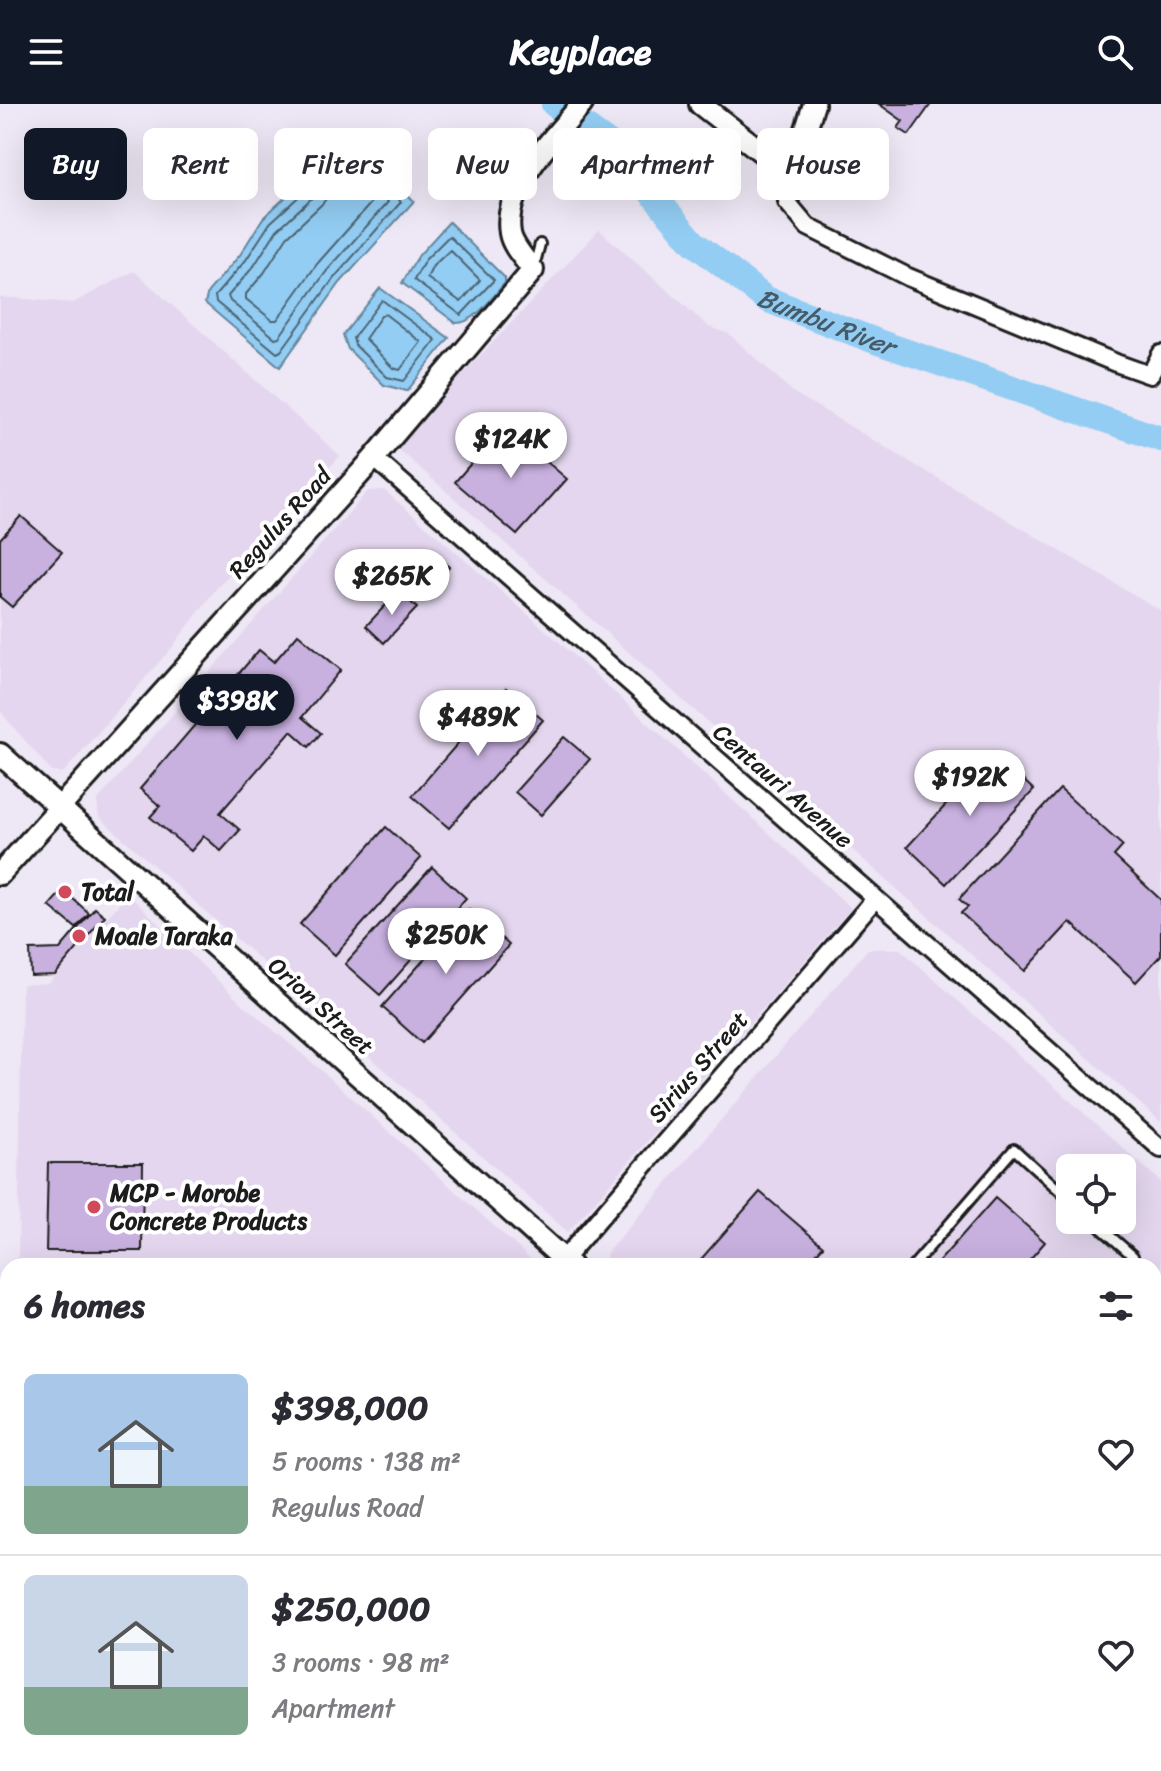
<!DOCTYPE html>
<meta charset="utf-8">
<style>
:root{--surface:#fff;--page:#f7f7f7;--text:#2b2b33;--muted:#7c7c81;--line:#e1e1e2;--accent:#111827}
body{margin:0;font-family:Sriracha,sans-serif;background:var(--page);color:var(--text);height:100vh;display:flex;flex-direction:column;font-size:30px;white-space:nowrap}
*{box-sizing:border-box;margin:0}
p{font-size:26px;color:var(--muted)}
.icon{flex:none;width:44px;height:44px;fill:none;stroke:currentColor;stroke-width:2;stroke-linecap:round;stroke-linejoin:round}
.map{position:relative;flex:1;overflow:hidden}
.sheet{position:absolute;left:0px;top:1154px;width:1162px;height:514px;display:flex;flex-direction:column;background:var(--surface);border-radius:24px 24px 0 0;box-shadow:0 8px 32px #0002}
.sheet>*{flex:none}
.hud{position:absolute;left:24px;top:24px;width:1114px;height:72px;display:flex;gap:16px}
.tools{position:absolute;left:1056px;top:1050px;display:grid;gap:16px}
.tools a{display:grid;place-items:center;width:80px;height:80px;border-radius:12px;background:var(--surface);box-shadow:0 8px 32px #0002;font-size:40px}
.price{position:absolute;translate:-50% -68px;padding:0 18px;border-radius:28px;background:#fff;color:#222;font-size:26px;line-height:52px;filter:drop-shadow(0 2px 4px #0008)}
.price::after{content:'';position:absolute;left:50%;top:48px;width:24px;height:18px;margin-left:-12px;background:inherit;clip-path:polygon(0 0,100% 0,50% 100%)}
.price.current{background:var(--accent);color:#fff}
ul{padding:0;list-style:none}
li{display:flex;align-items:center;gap:24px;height:200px;padding:0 24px}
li+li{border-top:2px solid var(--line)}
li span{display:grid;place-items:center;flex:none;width:224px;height:160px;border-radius:12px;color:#555}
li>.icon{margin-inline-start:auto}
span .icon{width:96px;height:96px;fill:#fffc;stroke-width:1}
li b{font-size:34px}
h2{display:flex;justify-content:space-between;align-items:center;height:96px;padding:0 24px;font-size:34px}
.tag{padding:0 28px;border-radius:12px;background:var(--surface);box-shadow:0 8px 32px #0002;font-size:28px;line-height:72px}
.tag.current{background:var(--accent);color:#fff}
header{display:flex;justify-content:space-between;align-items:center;height:104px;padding:0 24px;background:var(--accent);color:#fff;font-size:36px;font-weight:800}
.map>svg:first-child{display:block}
.built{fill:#e3d6ee;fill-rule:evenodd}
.water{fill:#93cdf3;stroke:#63869d;stroke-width:2}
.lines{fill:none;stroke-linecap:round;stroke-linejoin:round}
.shore{stroke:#4c6372;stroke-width:2}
.river{stroke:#93cdf3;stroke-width:26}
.building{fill:#c8b0df;stroke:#1c1c1c;stroke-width:2}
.service-casing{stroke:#1c1c1c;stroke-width:14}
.minor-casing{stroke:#1c1c1c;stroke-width:22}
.tertiary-casing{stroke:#1c1c1c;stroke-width:26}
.service{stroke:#fff;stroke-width:8}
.minor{stroke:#fff;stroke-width:16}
.tertiary{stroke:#fff;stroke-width:20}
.poi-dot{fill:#d1495b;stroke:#fff;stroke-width:3}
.labels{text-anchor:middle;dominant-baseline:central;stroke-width:8;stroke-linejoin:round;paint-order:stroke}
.street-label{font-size:24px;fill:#1c1c1c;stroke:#fff}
.poi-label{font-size:24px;font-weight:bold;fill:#1c1c1c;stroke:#fff;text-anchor:start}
.water-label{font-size:26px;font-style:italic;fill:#465a67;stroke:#fff}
</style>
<header><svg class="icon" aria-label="menu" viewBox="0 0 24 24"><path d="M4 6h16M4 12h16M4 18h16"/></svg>Keyplace<svg class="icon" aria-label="search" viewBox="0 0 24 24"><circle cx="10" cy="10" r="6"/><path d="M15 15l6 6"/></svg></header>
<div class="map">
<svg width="1161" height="1667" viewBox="0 0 1161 1667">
<rect width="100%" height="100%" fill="#eee7f5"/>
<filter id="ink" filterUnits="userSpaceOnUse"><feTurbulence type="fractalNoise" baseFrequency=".0125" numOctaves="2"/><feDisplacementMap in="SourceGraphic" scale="16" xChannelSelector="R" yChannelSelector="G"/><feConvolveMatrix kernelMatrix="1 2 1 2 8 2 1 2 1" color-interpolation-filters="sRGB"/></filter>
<g filter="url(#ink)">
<!-- built -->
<path class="built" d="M599,126l110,97 20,7 65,59 367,218v511l-766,-676z
M134,167l206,185 -125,134 -42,56 -109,126h-12l-52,-61v-414l73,6z
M384,386l165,143 302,275 -283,324 -469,-415 -2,-16 271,-310z
M128,790l112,108 83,70 215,194h-520l4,-281 27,-2z
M868,845h32l261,233v579l-7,-6v-489h-545l-3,-12zM1070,1064h52v52h-52z
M15,1660h416v7h-416z
M467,1660h329l-7,7h-322z"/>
<!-- water -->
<path class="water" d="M345,36l36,27 33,34 -74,82 -60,84 -75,-64 3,-11 32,-37 23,-37 38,-35 25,-32z
M449,118l56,56v5c-13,14 -29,40 -49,40l-54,-40 17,-28z
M380,184l69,50 -42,53 -23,-6 -36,-36 -5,-14z"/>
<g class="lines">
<!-- shore -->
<path class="shore" d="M342,47h4l30,22 25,29 -67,76 -53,73 -4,2 -61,-51 -1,-6 31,-36 24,-37 37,-34 24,-32z
M342,58l28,19 18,21 -62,70 -47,65 -4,1 -45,-37 -2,-5 26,-30 23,-36 37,-34z
M342,75c11,1 26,14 29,24l-54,61 -40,56h-5l-26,-21v-5l18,-21 23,-36 35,-33z
M449,132l45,44 -33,35 -47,-35 11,-20z
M450,146l30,30 -19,22 -34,-24 6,-12z
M382,196l54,40 -32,41 -17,-4 -32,-32 -2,-7z
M385,210l36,28 -21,28 -7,-2 -28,-29 16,-23z"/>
<!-- river -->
<path class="river" id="s1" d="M554,0l57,41 83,98 72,56 112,43 283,97"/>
</g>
<!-- building -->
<path class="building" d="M879,0h52l-22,31 -11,-7 5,-7z
M504,321l63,54 -50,56 -62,-53z
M21,412l41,36 -50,55 -12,-10v-58z
M428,446l21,17 -25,29 -21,-17z
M399,487l18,17 -33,35 -18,-17z
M298,530l43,36 -39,47 19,16 -12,14 -18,-16 -71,82 20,17 -19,21 -17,-15 -13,15 -41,-34 10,-11 -20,-17 119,-139 15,12z
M506,584l37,32 -94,108 -37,-32z
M564,633l26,22 -49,56 -26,-23z
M994,649l40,37 -88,94 -39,-37z
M1060,685l63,57 -9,10 47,44v55l-25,27 -66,-60 -45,49 -64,-58 7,-6 -9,-8z
M386,723l35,31 -86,97 -35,-31z
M432,763l34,31 -86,97 -35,-31z
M63,786l26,23 -13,15 -27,-22z
M95,804l10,8 -50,59 -24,1 -1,-26 30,-1z
M469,805l40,36 -87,98 -40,-36z
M48,1059h95l-1,88h-96z
M760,1088l63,54 -18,20h-110z
M995,1094l50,44 -21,24h-89z
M1161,1178v61l-7,8v-61z
M1154,1343l7,5v161l-7,6z
M24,1660h318v7h-318z
M480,1660h37v7h-37z
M545,1660h36v7h-36z
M611,1660h37v7h-37z
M676,1660h36v7h-36z"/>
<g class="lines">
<defs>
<path id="service" d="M534,163l6,-23
M1092,1116l41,36
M913,1162l101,-117 56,51
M0,1437l8,1"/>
<path id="minor" d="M781,55l5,17 1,26 21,25 100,50 208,86 34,12 11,-21
M374,354l787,691
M558,1162l317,-367
M447,1667l1,-7"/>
<path id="tertiary" d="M700,0l67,52 14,3 20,-14 13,-41
M0,650l571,512
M0,770l374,-416 159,-188c-8,-11 -21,-24 -23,-37 -8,-46 45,-96 72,-129
M1142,1660l8,7"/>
</defs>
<!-- service casing -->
<use href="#service" class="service-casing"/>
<!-- minor casing -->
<use href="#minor" class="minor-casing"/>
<!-- tertiary casing -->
<use href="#tertiary" class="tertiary-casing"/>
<!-- service -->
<use href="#service" class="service"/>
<!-- minor -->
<use href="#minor" class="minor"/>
<!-- tertiary -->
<use href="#tertiary" class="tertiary"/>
</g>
</g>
<!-- markers -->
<g class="poi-dot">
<circle cx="65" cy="788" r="8"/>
<circle cx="79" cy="832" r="8"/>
<circle cx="94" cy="1103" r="8"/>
</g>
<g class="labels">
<!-- street labels -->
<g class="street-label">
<text transform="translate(280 419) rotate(-48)">Regulus Road</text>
<text transform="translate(783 682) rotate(41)">Centauri Avenue</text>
<text transform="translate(321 902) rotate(42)">Orion Street</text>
<text transform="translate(698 963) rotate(-49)">Sirius Street</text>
</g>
<!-- poi labels -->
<g class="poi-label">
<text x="81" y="788">Total</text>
<text x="95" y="832">Moale Taraka</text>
<text x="110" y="1089">MCP - Morobe<tspan x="110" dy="28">Concrete Products</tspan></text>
</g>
<!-- water labels -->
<g class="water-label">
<text stroke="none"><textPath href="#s1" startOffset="354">Bumbu River</textPath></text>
</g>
</g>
</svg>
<div class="tools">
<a><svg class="icon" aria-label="locate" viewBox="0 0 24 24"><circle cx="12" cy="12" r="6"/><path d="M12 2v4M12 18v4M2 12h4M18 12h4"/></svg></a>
</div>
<b class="price" style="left:511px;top:376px">$124K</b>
<b class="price" style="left:392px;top:513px">$265K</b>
<b class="price current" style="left:237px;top:638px">$398K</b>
<b class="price" style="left:478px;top:654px">$489K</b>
<b class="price" style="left:970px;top:714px">$192K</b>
<b class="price" style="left:446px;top:872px">$250K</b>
<div class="hud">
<a class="tag current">Buy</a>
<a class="tag">Rent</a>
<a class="tag">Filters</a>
<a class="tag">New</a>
<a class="tag">Apartment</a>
<a class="tag">House</a>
</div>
<section class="sheet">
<h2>6 homes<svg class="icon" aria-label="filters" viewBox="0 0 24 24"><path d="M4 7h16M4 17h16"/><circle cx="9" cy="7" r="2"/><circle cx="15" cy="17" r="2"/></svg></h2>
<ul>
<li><span style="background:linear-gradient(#a9c7e8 70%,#7fa58c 0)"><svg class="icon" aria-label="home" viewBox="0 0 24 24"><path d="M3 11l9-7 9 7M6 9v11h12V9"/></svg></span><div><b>$398,000</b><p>5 rooms · 138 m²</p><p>Regulus Road</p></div><svg class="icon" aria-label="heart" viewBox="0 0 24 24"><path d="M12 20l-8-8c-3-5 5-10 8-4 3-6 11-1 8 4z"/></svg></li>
<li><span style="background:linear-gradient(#c9d6e8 70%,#7fa58c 0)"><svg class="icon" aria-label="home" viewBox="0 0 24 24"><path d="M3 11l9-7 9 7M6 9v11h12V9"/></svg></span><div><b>$250,000</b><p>3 rooms · 98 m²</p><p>Apartment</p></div><svg class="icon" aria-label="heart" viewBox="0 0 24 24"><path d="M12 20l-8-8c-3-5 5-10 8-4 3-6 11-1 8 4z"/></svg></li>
</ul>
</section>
</div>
